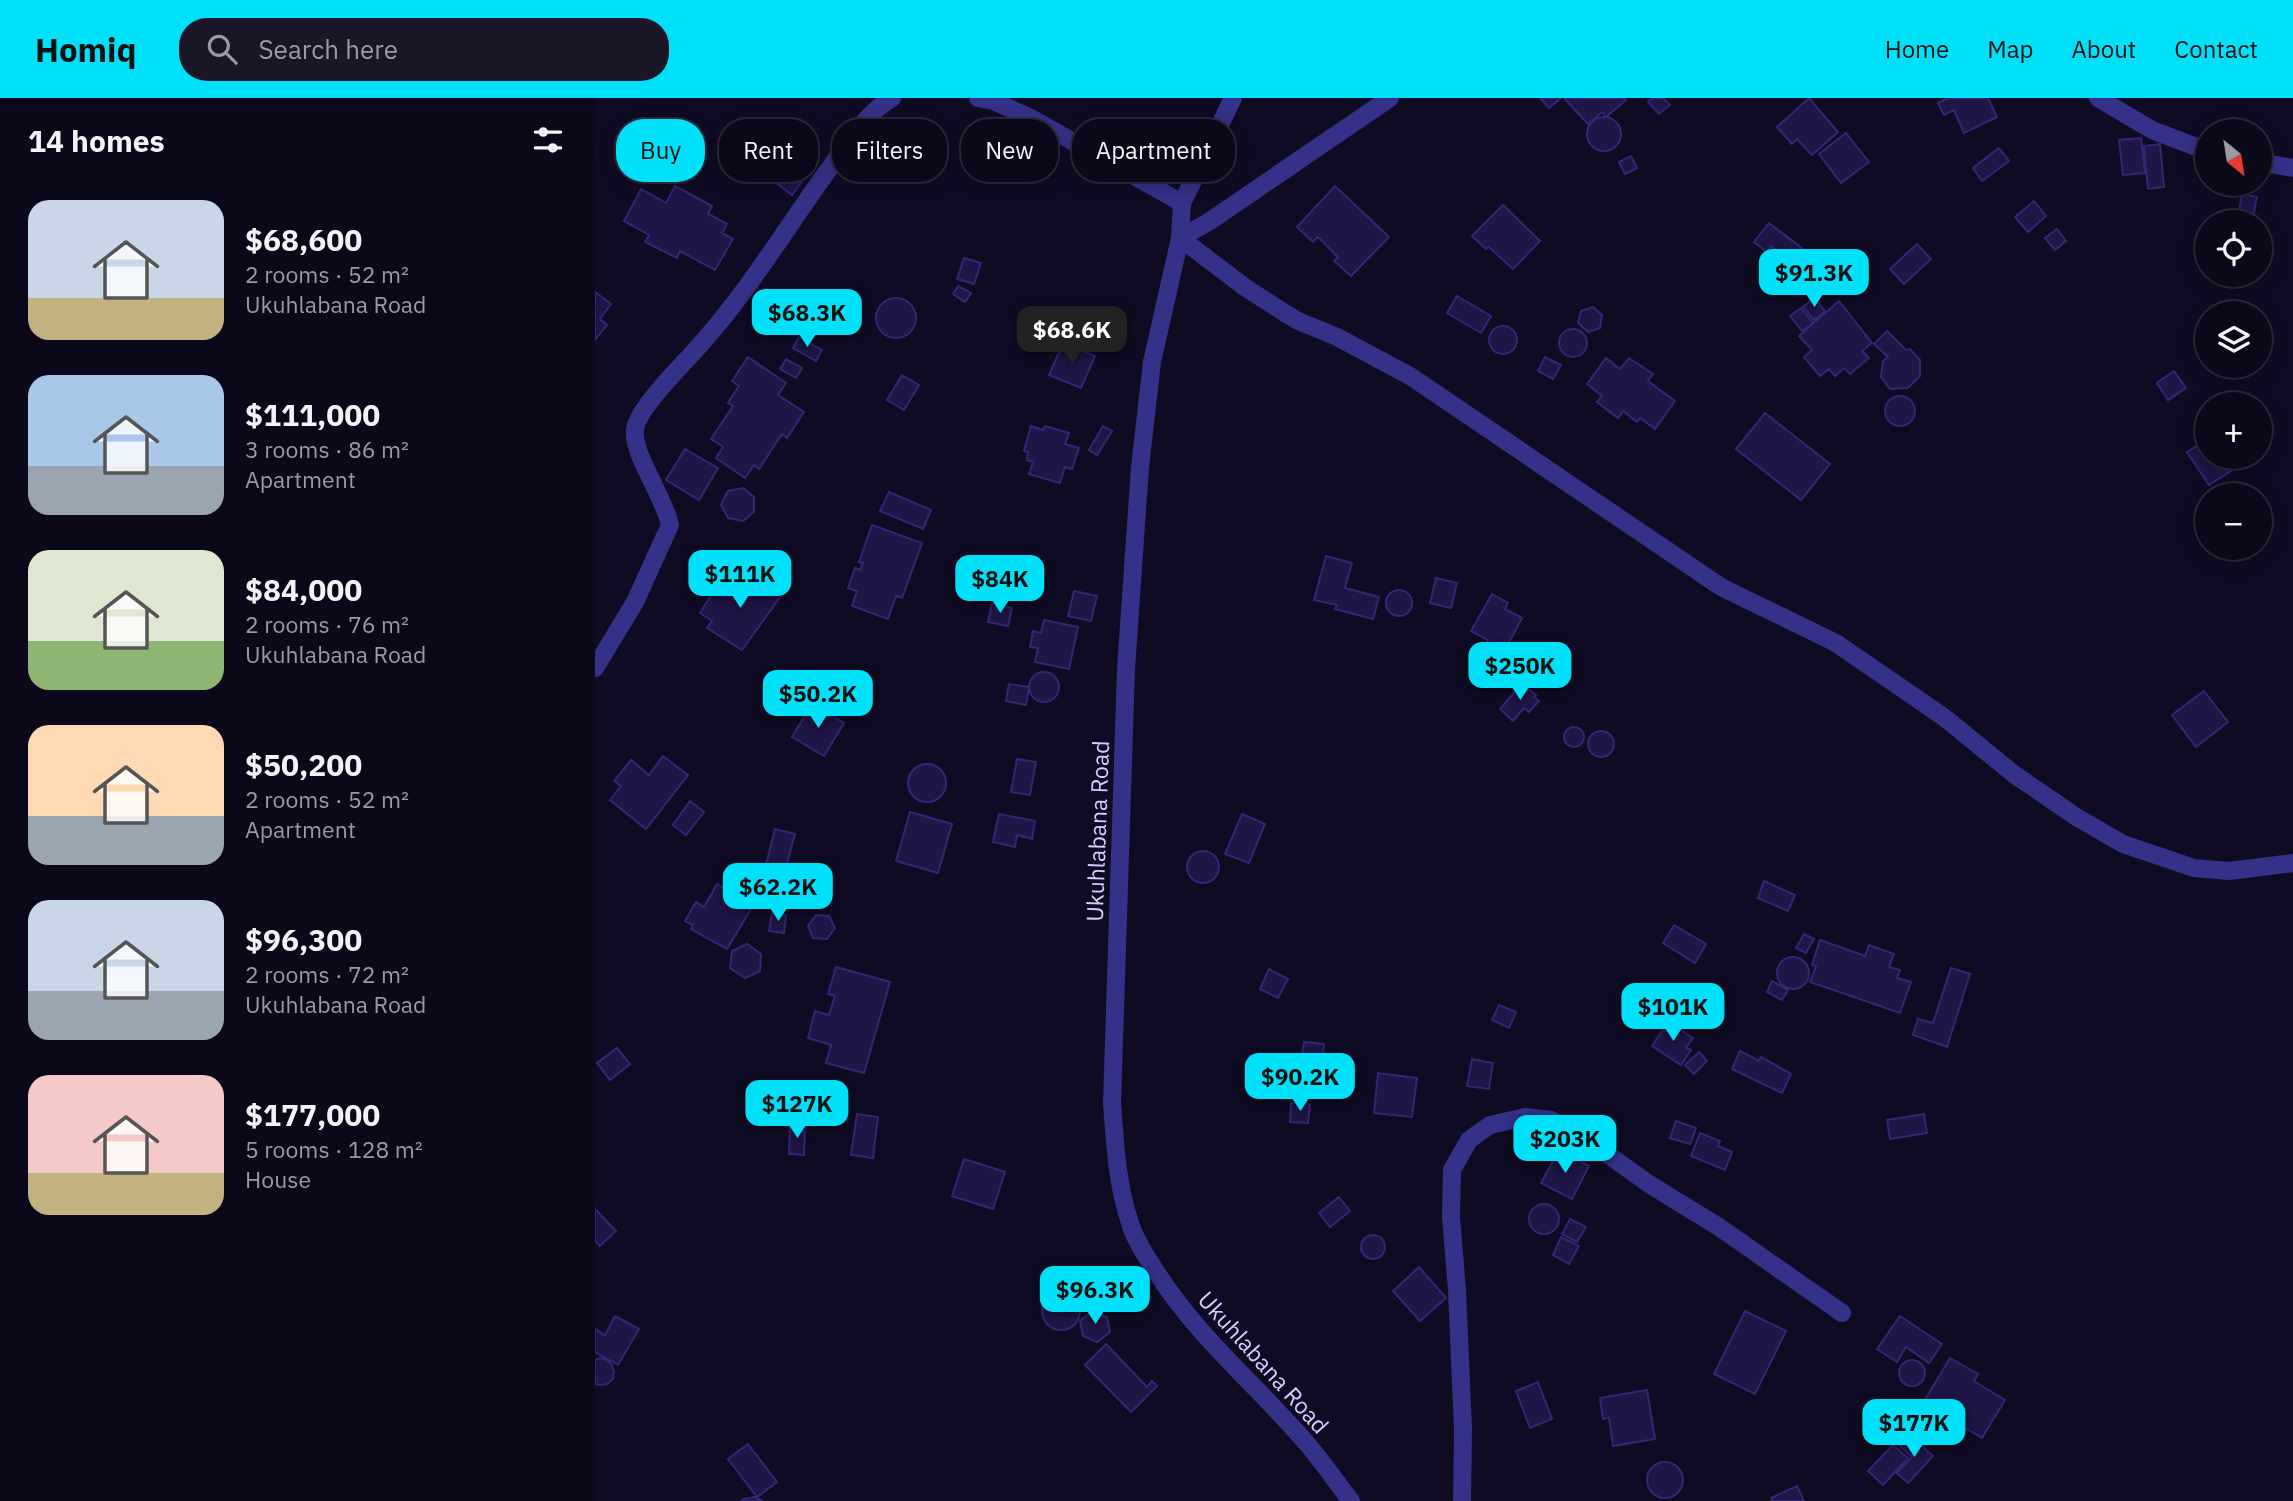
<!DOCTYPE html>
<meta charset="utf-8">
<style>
:root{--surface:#0b081a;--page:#191627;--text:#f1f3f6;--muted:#9a9aa2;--line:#2b2939;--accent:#00e0f9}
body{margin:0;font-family:"IBM Plex Sans",sans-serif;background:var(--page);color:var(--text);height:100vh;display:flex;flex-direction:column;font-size:26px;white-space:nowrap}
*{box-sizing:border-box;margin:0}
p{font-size:23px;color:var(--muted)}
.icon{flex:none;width:38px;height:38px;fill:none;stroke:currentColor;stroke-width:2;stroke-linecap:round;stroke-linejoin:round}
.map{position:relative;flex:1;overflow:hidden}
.details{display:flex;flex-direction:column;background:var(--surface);width:595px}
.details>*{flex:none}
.hud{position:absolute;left:21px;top:21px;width:665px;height:63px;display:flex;gap:14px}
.needle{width:46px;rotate:150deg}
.tools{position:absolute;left:1600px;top:21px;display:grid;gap:14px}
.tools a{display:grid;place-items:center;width:77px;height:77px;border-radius:50%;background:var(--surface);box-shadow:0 4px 18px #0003,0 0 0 2px var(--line);font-size:35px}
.price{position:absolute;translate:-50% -60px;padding:0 16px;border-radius:14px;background:var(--accent);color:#111;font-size:23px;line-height:46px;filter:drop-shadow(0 2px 4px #0008)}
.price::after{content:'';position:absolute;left:50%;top:42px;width:21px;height:16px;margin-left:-10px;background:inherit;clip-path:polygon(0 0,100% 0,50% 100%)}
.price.current{background:#222;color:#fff}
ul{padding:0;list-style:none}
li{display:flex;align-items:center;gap:21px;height:175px;padding:0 28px}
li span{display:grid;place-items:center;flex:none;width:196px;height:140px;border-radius:21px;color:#555}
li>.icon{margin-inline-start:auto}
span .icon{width:84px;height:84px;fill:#fffc;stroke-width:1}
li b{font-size:30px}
h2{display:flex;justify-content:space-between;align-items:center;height:84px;padding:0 28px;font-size:30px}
.pill{padding:0 24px;border-radius:28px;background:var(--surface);box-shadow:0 4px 18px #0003,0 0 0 2px var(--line);font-size:24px;line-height:63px}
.pill.current{background:var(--accent);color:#111}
header{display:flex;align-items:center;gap:42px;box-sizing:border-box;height:98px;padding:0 35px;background:var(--accent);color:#111}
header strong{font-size:33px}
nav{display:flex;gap:38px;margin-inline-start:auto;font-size:24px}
.search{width:490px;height:63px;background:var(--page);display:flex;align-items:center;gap:18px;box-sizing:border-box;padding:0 24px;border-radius:28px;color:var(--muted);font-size:26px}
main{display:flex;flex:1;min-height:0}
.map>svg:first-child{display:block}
.building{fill:#1f1546;stroke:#352575;stroke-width:2}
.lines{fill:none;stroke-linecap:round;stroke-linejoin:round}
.minor{stroke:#343188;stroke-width:18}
.tertiary{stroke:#343188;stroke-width:18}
.labels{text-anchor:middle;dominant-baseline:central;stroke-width:6;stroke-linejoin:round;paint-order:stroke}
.street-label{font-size:23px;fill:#d3ceff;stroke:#0f0b23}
</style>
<header>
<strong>Homiq</strong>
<div class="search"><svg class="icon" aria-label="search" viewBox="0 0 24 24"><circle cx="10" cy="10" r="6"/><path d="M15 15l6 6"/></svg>Search here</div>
<nav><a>Home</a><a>Map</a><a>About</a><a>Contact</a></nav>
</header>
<main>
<section class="details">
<h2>14 homes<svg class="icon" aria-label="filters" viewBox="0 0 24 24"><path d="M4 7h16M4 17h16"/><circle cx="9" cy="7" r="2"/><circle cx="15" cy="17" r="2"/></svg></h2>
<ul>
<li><span style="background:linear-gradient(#c9d6e8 70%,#c2b280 0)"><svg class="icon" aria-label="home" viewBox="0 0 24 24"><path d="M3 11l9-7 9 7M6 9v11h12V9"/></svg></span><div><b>$68,600</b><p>2 rooms · 52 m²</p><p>Ukuhlabana Road</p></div></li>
<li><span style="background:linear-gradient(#a9c7e8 65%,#9aa5b1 0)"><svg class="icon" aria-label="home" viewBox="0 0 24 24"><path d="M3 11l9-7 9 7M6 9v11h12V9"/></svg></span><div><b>$111,000</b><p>3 rooms · 86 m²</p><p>Apartment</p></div></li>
<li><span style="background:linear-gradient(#dfe7d0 65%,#8fb573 0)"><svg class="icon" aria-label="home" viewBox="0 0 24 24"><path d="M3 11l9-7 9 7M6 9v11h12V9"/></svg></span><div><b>$84,000</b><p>2 rooms · 76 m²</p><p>Ukuhlabana Road</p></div></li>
<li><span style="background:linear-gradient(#ffd9b3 65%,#9aa5b1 0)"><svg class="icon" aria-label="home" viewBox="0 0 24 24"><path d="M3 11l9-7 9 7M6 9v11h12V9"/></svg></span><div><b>$50,200</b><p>2 rooms · 52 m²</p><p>Apartment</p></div></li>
<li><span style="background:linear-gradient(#c9d6e8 65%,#9aa5b1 0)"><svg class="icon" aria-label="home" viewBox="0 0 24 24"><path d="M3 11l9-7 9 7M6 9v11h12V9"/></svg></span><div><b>$96,300</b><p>2 rooms · 72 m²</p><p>Ukuhlabana Road</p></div></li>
<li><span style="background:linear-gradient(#f6c9c9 70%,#c2b280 0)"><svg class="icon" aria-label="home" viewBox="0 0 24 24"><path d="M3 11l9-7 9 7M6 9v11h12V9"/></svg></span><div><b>$177,000</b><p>5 rooms · 128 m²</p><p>House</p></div></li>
</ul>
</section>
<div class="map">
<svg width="1698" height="1403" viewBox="0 0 1698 1403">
<rect width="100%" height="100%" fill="#0f0b23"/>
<!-- building -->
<path class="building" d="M945,0h21l-12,10z
M969,0h60l2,2 -20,17 -4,-5 -14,12z
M1057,0h11l7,7 -11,9 -11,-12z
M1214,0l29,34 -26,23 -15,-16 -5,5 -15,-17z
M1353,0h40l9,19 -33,16 -10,-23 -10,5 -6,-12z
M992 36a17 17 0 1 1 34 0a17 17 0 1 1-34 0Z
M1251,35l23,29 -28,21 -22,-29z
M1546,40l4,35 -22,2 -4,-35z
M1565,46l4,43 -16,2 -4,-43z
M1404,50l10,13 -27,20 -9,-13z
M202,54l17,12 -22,31 -17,-13z
M1036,58l6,12 -12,6 -6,-12z
M80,88l37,20 -4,8 19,10 -5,9 11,6 -18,31 -35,-19 -3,7 -32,-16 4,-7 -25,-14 17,-32 25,14z
M740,88l54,51 -38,39 -17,-15 4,-4 -20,-20 -5,5 -16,-15z
M1647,96l15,3 -5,25h-15z
M1439,103l12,15 -18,16 -13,-15z
M908,107l37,36 -27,28 -24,-22 -3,2 -14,-13z
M1174,125l34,26 -10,13 -22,-16 -4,6 -13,-10z
M1462,131l9,12 -11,9 -10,-12z
M1322,146l14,15 -27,25 -14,-15z
M369,160l17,5 -7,21 -17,-5z
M363,188l13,7 -6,9 -12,-8z
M0,194l16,12 -11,15 7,6 -12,15z
M862,198l34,20 -10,17 -34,-20z
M281 220a20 20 0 1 1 40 0a20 20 0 1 1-40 0Z
M1219,200l11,13 -11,9 -11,-13z
M1244,203l33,42 -10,8 7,7 -19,16 -6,-6 -9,8 -6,-7 -9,7 -16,-19 8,-7 -13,-14z
M998,209l9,8 -2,13 -12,4 -10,-9 3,-12z
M1206,210l12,15 -11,8 -12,-15z
M894 242a14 14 0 1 1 28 0a14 14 0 1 1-28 0Z
M964 245a14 14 0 1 1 28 0a14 14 0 1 1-28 0Z
M1292,233l19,19 4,-1 10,11v16l-12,12 -18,1 -9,-12 2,-16 5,-4 -14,-13z
M204,239l23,13 -6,11 -23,-13z
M468,245l32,13 -14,32 -32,-13z
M153,259l38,26 -8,12 26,17 -17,26 -5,-4 -23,35 -5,-4 -9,13 -29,-20 7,-11 -12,-8 22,-33 -5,-3 11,-17 -7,-5z
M950,259l16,8 -8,14 -15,-8z
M1011,260l14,11 9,-11 24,16 -5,7 27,20 -20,28 -15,-11 -3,4 -14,-11 -5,7 -21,-16 5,-6 -15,-12z
M191,261l16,9 -6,10 -16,-9z
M1579,273l12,17 -18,12 -11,-17z
M307,277l17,10 -15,25 -17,-10z
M1290 313a15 15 0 1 1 30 0a15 15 0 1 1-30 0Z
M1170,315l65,51 -29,36 -65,-51z
M436,328l12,4 2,-4 24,7 -4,11 14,4 -7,21 -7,-2 -5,16 -31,-9 4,-12 -6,-2 1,-8 -4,-1z
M508,328l9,5 -15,24 -8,-5z
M1612,341v18h26l6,9 -30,19 -22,-33z
M90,351l33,19 -19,32 -33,-20z
M148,390l11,9v15l-11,9 -15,-3 -7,-13 7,-14z
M294,394l42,18 -8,19 -43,-18z
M277,427l50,18 -20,55 -6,-2 -8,23 -36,-13 5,-15 -9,-3 7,-20 5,2 3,-7 -4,-1z
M731,458l26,7 -7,25 34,9 -6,22 -38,-10 2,-4 -23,-5z
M395 481a14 14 0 1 1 28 0a14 14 0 1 1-28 0Z
M143,478l19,12 6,-8 20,13 -41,57 -35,-22 5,-7 -12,-8 19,-30 10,7z
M841,480l21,5 -6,25 -21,-5z
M791 505a13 13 0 1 1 26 0a13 13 0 1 1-26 0Z
M479,493l23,5 -6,25 -23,-5z
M897,496l16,9 -3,6 17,9 -19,36 -18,-9 3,-5 -17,-9z
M397,505l20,5 -4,18 -20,-4z
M449,522l34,7 -9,42 -34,-7 3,-14 -8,-1 3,-16 8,2z
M434 589a15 15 0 1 1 30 0a15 15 0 1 1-30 0Z
M927,585l14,12 -2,2 5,4 -10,11 -5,-4 -11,13 -13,-12z
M414,586l20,3 -3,18 -20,-4z
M1609,593l24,31 -32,25 -24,-32z
M217,606l32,19 -20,33 -32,-19z
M969 639a10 10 0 1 1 20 0a10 10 0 1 1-20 0Z
M993 646a13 13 0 1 1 26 0a13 13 0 1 1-26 0Z
M68,658l25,19 -42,54 -36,-29 11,-14 -7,-5 17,-21 18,15z
M422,661l19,3 -6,33 -19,-3z
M313 685a19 19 0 1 1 38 0a19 19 0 1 1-38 0Z
M95,703l14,11 -18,23 -13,-10z
M315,714l42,12 -14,49 -42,-12z
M404,716l36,7 -3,18 -15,-4 -2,12 -22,-5z
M647,716l23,10 -16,39 -24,-9z
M180,731l20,5 -15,56 -26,-7 5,-16 6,2z
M592 769a16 16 0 1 1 32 0a16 16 0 1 1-32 0Z
M1169,783l31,14 -7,16 -30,-13z
M122,786l37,20 -27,45 -36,-20 2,-4 -8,-4 11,-19 8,5z
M177,815l14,2 -2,18 -15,-2z
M221,817l13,1 6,12 -8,11 -14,-1 -5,-12z
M1079,827l32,19 -11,19 -32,-20z
M1209,836l10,5 -8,14 -10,-5z
M1225,842l45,16 4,-11 25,9 -5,13 11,3 -3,8 14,4 -11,31 -90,-31 6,-16 -4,-1z
M152,846l14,10 -1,17 -15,7 -15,-10 2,-17z
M1182 875a16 16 0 1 1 32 0a16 16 0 1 1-32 0Z
M241,869l54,15 -26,91 -38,-10 5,-18 -23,-7 7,-27 14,4 6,-19 -7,-2z
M1356,870l19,6 -23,73 -34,-12 5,-16 15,4z
M674,871l19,10 -10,19 -18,-9z
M1177,883l16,9 -6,10 -15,-8z
M904,907l17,7 -7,16 -17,-8z
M1073,924l25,16 -7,10 5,2 -10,15 -29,-19z
M709,944l20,2 -2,19 -21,-2z
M22,950l13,16 -20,16 -13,-17z
M1145,953l19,10 2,-4 30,17 -9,19 -50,-24z
M1104,954l8,9 -13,13 -9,-9z
M877,961l21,4 -4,26 -22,-3z
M783,975l39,5 -5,39 -38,-4z
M696,1005l19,2 -2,18 -18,-1z
M262,1016l21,3 -5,41 -22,-3z
M1329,1016l3,19 -37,6 -3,-19z
M1081,1023l20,7 -6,16 -20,-6z
M195,1028l15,1 -1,28 -15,-1z
M1105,1035l20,8 -2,5 14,6 -7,18 -34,-14z
M964,1052l30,16 -17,33 -31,-16z
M369,1061l41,13 -12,37 -41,-13z
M744,1099l11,14 -20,16 -11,-14z
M934 1121a15 15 0 1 1 30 0a15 15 0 1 1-30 0Z
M0,1111l21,22 -16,15 -5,-5z
M975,1121l16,8 -9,15 -15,-8z
M766 1149a12 12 0 1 1 24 0a12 12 0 1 1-24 0Z
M966,1139l18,9 -10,18 -16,-9z
M824,1169l27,31 -26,23 -27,-30z
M447 1213a19 19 0 1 1 38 0a19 19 0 1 1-38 0Z
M497,1213l15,6 3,15 -13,10 -14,-6 -3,-15z
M1150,1213l41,20 -31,63 -41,-20z
M20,1218l24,13 -21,36 -23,-13v-23l10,6z
M1305,1218l42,28 -13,19 -23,-16 -9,15 -20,-13z
M511,1246l41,43 5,-6 5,5 -26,26 -46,-47z
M6,1260l6,2 5,5 2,7 -1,7 -6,5 -7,1 -5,-1v-24z
M1355,1260l28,16 -4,7 31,19 -23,38 -59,-35z
M1304 1275a13 13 0 1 1 26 0a13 13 0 1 1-26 0Z
M943,1284l14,37 -22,9 -14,-37z
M1052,1292l8,49 -42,7 -4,-28 -6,1 -3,-21z
M1314,1337l24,21 -25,27 -11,-10 15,-16 -13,-12z
M153,1346l29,38 -20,15 -29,-38z
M1298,1347l15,13 -25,27 -15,-14z
M1052 1382a18 18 0 1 1 36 0a18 18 0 1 1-36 0Z
M1202,1388l7,15h-32l-1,-3z
M159,1399l9,4h-22l3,-2z"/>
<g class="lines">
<!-- minor -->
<path class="minor" d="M383,0l15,3 38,17 151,85
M795,0l-180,123 -30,17 66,50 50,32 41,17 73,39 311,211 115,56 109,75 70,57 63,43 45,26 71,24 35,3 64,-8
M1503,0l54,32 55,21
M1664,64l34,6
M0,570l40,-66 35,-77c-6,-29 -38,-71 -35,-95 2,-22 49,-66 64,-84 49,-54 87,-118 130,-177 18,-25 36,-55 63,-71
M867,1403l1,-72 -6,-139 -6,-73 1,-47 17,-30 21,-15 35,-8 26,3 38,21 60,43 70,43 123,86"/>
<!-- tertiary -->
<path class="tertiary" d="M638,0l-51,105 -2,35 -28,124 -12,105 -14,202 -14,434c3,40 5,82 18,120 5,17 16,33 25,47 42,67 103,116 154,176 15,18 28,37 42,55"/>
</g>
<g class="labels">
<!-- street labels -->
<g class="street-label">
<text transform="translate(502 733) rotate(-88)">Ukuhlabana Road</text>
<text transform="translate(669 1264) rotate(48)">Ukuhlabana Road</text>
</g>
</g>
</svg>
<div class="tools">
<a><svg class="needle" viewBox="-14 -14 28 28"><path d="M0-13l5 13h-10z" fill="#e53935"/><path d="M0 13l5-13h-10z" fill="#9a9aa2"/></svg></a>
<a><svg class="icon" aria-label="locate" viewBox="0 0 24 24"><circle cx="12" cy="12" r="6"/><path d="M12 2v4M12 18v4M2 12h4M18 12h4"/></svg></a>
<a><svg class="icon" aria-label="layers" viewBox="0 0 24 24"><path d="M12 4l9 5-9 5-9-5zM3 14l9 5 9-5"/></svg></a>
<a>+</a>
<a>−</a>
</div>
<b class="price" style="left:1219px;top:211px">$91.3K</b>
<b class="price" style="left:212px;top:251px">$68.3K</b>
<b class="price current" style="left:477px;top:268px">$68.6K</b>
<b class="price" style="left:145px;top:512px">$111K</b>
<b class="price" style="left:405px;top:517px">$84K</b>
<b class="price" style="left:925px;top:604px">$250K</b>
<b class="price" style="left:223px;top:632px">$50.2K</b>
<b class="price" style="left:183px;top:825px">$62.2K</b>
<b class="price" style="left:1078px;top:945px">$101K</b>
<b class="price" style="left:705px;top:1015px">$90.2K</b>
<b class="price" style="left:202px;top:1042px">$127K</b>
<b class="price" style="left:970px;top:1077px">$203K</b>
<b class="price" style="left:500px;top:1228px">$96.3K</b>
<b class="price" style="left:1319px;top:1361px">$177K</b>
<div class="hud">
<a class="pill current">Buy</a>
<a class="pill">Rent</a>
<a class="pill">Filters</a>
<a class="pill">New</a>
<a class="pill">Apartment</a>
</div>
</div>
</main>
